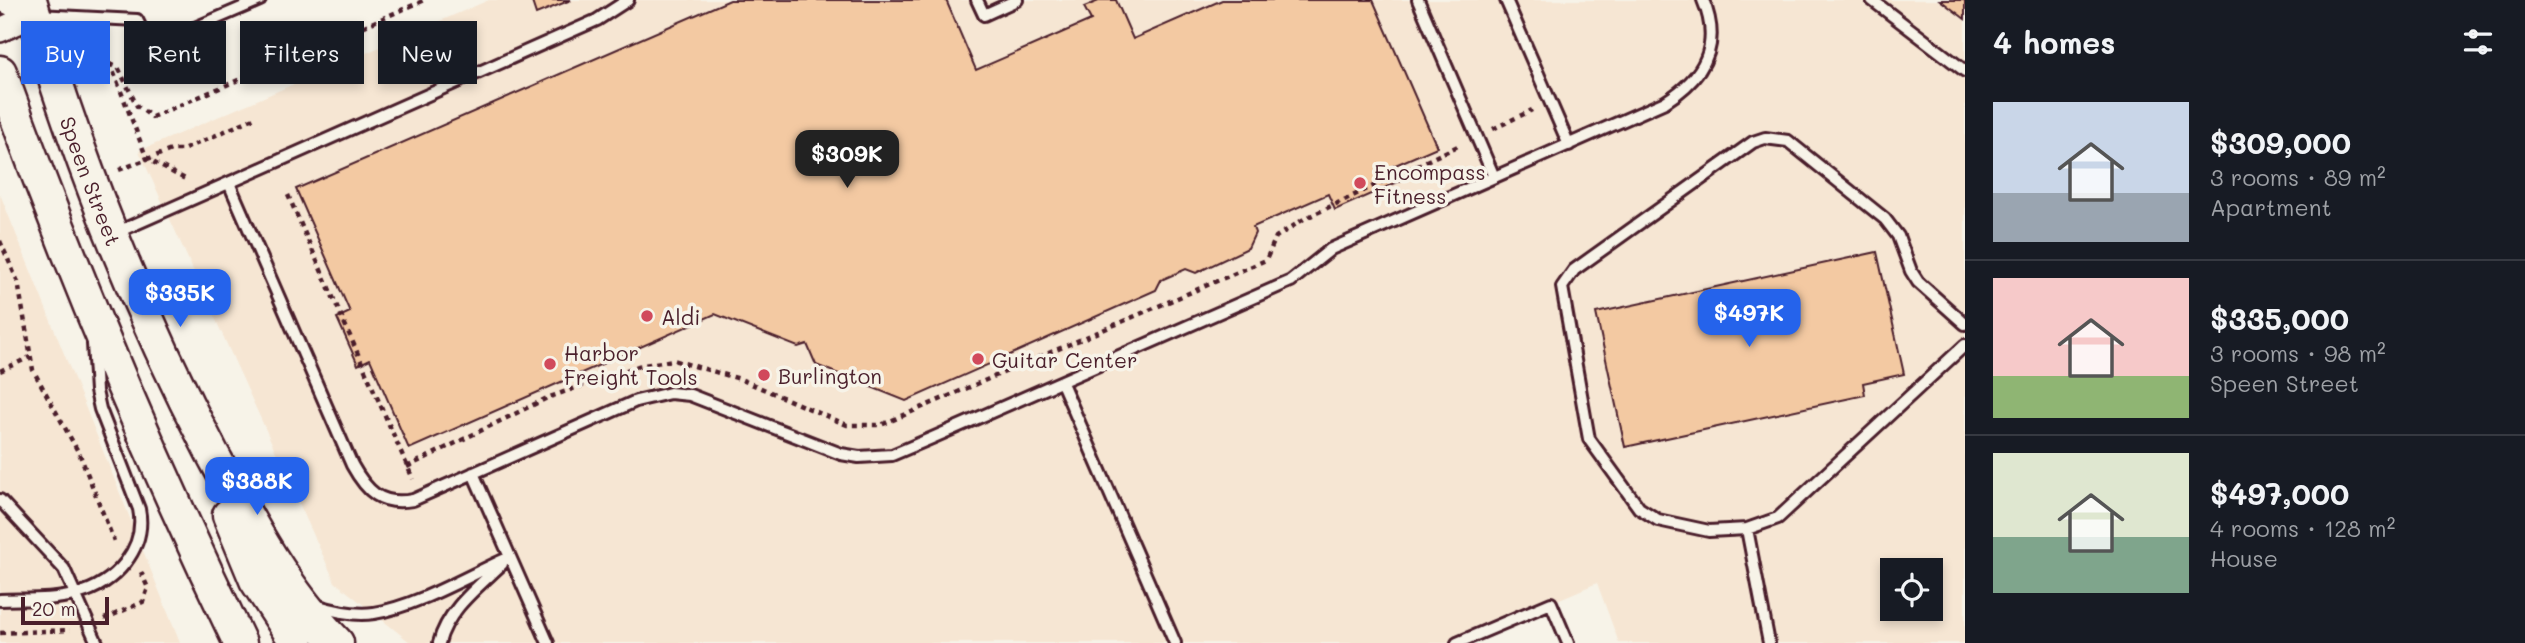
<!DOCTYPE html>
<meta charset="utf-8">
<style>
:root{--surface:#171b24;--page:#20242c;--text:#f1f3f6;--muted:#9ea1a6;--line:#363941;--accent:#2563eb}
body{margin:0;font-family:Mali,sans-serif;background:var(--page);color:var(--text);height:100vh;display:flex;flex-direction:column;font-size:26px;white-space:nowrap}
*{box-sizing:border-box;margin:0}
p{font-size:23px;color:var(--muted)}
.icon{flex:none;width:38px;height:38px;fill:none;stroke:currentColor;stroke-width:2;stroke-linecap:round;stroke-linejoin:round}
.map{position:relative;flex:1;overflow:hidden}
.panel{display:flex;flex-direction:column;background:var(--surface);width:560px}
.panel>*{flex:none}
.guide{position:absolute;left:21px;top:21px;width:665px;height:63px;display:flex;gap:14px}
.buttons{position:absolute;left:1880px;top:558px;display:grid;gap:14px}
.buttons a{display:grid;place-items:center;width:63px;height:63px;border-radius:0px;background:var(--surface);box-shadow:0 4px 10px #0003;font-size:35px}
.scale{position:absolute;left:21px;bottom:18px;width:88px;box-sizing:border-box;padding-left:7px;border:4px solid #4a1f2b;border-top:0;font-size:19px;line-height:24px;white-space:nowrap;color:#4a1f2b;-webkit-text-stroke:5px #f7f3e8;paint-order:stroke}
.price{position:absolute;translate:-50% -60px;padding:0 16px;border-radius:14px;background:var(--accent);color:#fff;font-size:23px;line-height:46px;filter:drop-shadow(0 2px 4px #0008)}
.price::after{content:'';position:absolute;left:50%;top:42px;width:21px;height:16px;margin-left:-10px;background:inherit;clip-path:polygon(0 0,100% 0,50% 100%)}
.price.active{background:#222;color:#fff}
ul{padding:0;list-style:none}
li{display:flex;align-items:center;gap:21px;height:175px;padding:0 28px}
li+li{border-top:2px solid var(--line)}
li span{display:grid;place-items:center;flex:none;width:196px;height:140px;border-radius:0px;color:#555}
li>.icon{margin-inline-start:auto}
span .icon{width:84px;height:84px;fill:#fffc;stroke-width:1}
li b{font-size:30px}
h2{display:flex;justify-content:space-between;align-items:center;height:84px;padding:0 28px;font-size:30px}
.tag{padding:0 24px;border-radius:0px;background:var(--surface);box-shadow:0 4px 10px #0003;font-size:24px;line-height:63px}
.tag.active{background:var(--accent);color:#fff}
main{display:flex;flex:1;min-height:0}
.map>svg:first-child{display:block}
.built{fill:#f6e6d3;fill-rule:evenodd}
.building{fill:#f3c9a2;stroke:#4a1f2b;stroke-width:2}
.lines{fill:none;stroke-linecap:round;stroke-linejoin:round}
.lane-casing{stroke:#4a1f2b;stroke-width:16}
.street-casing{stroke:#4a1f2b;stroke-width:28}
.secondary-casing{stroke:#4a1f2b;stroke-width:37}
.path{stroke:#4a1f2b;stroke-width:4.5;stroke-dasharray:5 5;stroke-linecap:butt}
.lane{stroke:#f7f3e8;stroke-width:10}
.street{stroke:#f7f3e8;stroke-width:23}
.secondary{stroke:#f7f3e8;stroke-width:32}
.poi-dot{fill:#d1495b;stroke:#f7f3e8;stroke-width:2.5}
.labels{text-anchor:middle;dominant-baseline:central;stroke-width:7;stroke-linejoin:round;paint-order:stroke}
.poi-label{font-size:21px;fill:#4a1f2b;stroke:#f7f3e8;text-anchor:start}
.street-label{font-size:21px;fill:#4a1f2b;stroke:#f7f3e8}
</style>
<main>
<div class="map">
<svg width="1965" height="643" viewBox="0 0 1965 643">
<rect width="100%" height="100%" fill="#f7f3e8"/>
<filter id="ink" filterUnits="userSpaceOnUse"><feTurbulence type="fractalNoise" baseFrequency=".0143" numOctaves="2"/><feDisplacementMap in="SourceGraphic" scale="14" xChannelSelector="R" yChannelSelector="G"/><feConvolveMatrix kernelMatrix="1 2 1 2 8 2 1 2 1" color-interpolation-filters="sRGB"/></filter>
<g filter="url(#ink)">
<!-- built -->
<path class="built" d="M489,0h1476v643h-346l-22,-60 -140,60h-1046l-76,-61 -196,-431zM1892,570h38v39h-38z
M0,194l180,449h-180z"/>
<!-- building -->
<path class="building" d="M538,0h33l-35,14 -4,-12z
M730,0h216l30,70 115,-50 -7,-13 17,-7h15l17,39 89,-39h151l64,147 -44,19 7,15 -65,29 -7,-16 -75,33 2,6 -7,15 -52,25 -10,-4 -25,11 -5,10 -250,111 -90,-36 -9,-21 -9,3 -83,-33 -306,135 -39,-90 -12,6 -21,-47 13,-6 -54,-123z
M1940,0h25v19z
M1877,252l27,122 -41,9 2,12 -240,52 -29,-134z"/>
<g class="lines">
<defs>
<path id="lane" d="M977,0l7,15 33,-15
M1418,0l76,177
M1506,0l63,145
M1872,0l93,71
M37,15l100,5 13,27 110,-47
M229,183l123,282c15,27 29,41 61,35l223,-99 34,-8 20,2 151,59 18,3 33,-2 40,-17 359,-157 40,-32 334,-147c40,-25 57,-57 38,-102
M113,234l484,-214 31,-20
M1965,324l-47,-42 -7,-11 -13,-35 -13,-17 -97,-78 -23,-3 -12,4 -179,128 -12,17 27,152 50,69 19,12 51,11 38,-2 31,-11 187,-173
M1062,383l113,260
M473,473l75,170
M0,500l64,69 33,74
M1747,529l22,114
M0,600c25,-1 53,1 77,-6 38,-10 70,-45 62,-85l-39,-100 -4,-18 -3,-47
M315,605c19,6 39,11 59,8 44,-7 95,-38 136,-56
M439,643c8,-33 40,-57 63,-79
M1457,643l94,-40 17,40"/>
<path id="street" d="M4,0l30,15
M0,30l34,-15"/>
<g id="secondary">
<path id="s1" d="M30,0c47,157 106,308 182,453 36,67 72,136 125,190"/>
<path d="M0,72c70,195 150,385 240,571"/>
<path d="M229,515l27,65 41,63"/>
</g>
</defs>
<!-- lane casing -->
<use href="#lane" class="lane-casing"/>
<!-- street casing -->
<use href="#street" class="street-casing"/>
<!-- secondary casing -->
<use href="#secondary" class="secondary-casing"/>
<!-- path -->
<path class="path" d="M110,63l37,96 40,21
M81,68l23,-6 14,5 19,39 15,11 273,-117
M1493,129l39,-19
M119,170l52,-20h12l71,-32
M288,195l125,284
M0,241l18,41 15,88 47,85 34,86
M0,371l30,-14
M407,467l140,-69 91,-32 35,-6 67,19 107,46h34l385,-165 10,-23 28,-18 156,-74
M104,619l39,-17 5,-14 -7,-16
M0,633l70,-3"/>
<!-- lane -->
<use href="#lane" class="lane"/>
<!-- street -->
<use href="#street" class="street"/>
<!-- secondary -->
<use href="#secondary" class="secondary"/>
</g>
</g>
<!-- markers -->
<g class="poi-dot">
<circle cx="1360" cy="183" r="7"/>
<circle cx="647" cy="316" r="7"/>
<circle cx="978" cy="359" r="7"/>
<circle cx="550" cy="364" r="7"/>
<circle cx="764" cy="375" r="7"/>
</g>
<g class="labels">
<!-- poi labels -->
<g class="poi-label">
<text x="1374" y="171">Encompass<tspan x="1374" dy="24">Fitness</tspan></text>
<text x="661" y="316">Aldi</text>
<text x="564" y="352">Harbor<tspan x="564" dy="24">Freight Tools</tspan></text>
<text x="992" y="359">Guitar Center</text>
<text x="778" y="375">Burlington</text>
</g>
<!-- street labels -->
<g class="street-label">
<text stroke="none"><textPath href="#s1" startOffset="191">Speen Street</textPath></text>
</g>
</g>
</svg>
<div class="buttons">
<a><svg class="icon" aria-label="locate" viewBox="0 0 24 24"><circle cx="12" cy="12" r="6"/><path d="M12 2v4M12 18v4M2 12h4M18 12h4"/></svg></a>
</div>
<div class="scale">20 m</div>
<b class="price active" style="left:847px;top:190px">$309K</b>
<b class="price" style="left:180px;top:329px">$335K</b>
<b class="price" style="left:1749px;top:349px">$497K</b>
<b class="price" style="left:257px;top:517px">$388K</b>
<div class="guide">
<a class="tag active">Buy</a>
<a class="tag">Rent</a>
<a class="tag">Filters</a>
<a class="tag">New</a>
</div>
</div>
<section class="panel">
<h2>4 homes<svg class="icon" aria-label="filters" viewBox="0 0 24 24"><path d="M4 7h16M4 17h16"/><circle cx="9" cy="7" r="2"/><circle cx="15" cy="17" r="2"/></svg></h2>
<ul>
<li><span style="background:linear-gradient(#c9d6e8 65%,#9aa5b1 0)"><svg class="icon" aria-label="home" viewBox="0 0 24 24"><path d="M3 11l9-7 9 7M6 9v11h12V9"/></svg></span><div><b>$309,000</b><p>3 rooms · 89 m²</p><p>Apartment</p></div></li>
<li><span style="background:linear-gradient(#f6c9c9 70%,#8fb573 0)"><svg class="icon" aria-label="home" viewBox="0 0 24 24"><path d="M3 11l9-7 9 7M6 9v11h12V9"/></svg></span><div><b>$335,000</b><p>3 rooms · 98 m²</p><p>Speen Street</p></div></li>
<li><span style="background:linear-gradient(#dfe7d0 60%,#7fa58c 0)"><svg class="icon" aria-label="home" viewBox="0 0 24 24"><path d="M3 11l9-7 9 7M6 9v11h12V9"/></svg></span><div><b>$497,000</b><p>4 rooms · 128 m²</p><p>House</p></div></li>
</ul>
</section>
</main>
